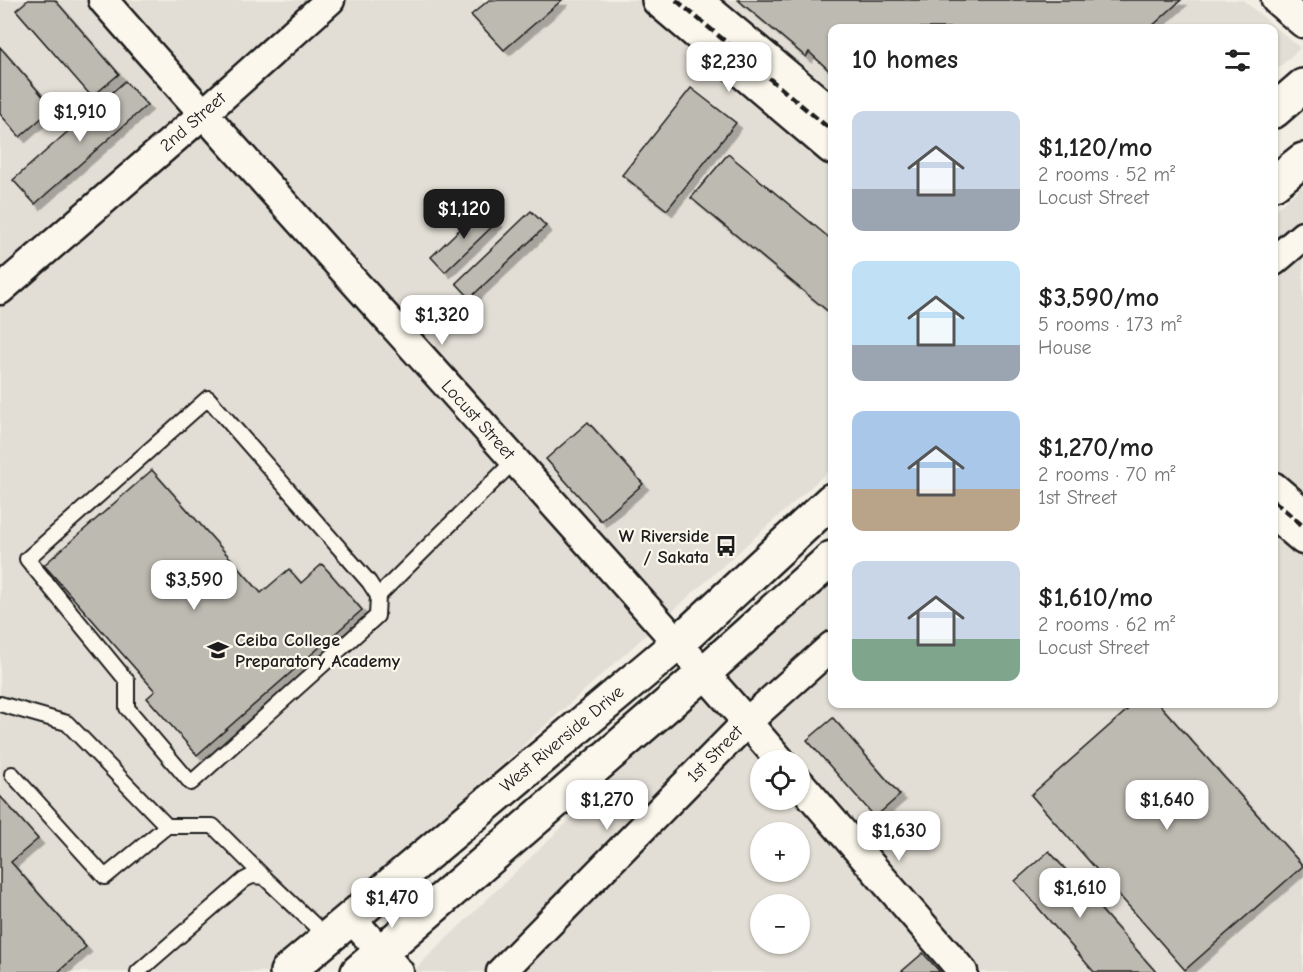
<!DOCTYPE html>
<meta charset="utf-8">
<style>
:root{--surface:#fff;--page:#f2f2f2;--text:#222;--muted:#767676;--accent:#1c1c1c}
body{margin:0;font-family:"Comic Neue",sans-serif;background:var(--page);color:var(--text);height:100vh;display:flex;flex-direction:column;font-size:22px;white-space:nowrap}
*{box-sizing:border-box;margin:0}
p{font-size:20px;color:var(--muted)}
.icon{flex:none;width:33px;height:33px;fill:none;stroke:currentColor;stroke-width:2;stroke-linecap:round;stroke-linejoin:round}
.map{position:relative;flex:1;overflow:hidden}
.sheet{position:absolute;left:828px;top:24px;width:450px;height:684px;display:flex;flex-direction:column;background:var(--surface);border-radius:12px;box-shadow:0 2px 4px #0004}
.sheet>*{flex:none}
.tools{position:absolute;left:750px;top:750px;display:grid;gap:12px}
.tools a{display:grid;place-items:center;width:60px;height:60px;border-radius:50%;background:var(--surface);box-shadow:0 2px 4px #0004;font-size:30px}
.price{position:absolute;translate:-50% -51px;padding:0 14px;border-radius:12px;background:#fff;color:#222;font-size:20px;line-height:39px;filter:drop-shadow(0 2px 3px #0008)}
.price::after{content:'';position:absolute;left:50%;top:36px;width:18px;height:14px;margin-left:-9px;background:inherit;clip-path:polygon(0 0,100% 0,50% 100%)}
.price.current{background:var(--accent);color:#fff}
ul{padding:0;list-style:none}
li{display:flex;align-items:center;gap:18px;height:150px;padding:0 24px}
li span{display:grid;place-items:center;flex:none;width:168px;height:120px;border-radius:12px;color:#555}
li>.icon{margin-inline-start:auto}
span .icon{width:72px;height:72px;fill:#fffc;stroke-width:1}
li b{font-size:26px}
h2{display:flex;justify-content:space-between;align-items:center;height:72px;padding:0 24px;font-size:26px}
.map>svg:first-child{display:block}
.built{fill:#e2ded5;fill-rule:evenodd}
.building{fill:#bdbab1;stroke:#1c1c1c;stroke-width:1.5;filter:url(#shadow)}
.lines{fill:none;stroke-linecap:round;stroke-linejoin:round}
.lane-casing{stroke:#1c1c1c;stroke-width:18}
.street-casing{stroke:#1c1c1c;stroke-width:33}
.secondary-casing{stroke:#1c1c1c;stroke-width:38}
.highway-casing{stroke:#1c1c1c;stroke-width:38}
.lane{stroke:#fbf7ec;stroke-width:14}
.street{stroke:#fbf7ec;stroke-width:28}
.secondary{stroke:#fbf7ec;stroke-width:33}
.highway{stroke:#fbf7ec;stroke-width:33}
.rail{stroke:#1c1c1c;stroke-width:4.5;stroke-dasharray:9 4.5;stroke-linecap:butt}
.labels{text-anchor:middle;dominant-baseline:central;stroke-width:4.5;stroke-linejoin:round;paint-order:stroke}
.street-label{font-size:18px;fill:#1c1c1c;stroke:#fbf7ec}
.poi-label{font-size:18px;font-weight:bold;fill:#1c1c1c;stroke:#fbf7ec;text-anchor:end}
</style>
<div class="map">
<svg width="1303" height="972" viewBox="0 0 1303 972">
<defs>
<filter id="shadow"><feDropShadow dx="5.5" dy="5.5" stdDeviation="0" flood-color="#0004"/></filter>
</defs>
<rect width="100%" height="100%" fill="#f2eee4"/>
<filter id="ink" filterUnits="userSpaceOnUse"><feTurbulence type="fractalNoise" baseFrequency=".0167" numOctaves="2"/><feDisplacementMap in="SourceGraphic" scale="12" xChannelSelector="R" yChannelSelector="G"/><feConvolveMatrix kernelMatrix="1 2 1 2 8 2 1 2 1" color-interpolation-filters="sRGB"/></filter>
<g filter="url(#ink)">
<!-- built -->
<path class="built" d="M0,0h1243l57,48 -26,24v-44h-442v440l-561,504h-271z
M1303,186v786h-891l321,-310 99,-83v125h442v-493zM760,760h40v40h-40zM760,832h40v40h-40zM760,904h40v40h-40z"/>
<!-- building -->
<path class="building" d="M28,0h27l64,74 -27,23 -76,-87z
M489,0h73l-58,50 -33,-35z
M738,0h443l-31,28h-318v45l-23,-21 -3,5z
M0,47l53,61 -33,29 -20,-23z
M125,81l22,24 -112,99 -22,-24z
M691,88l45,35 -69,87 -45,-35z
M728,154l104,86v70l-2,3 -139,-115z
M483,207l14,15 -52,50 -14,-15z
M531,211l15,15 -76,72 -14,-15z
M588,422l55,62 -42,37 -55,-62z
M152,470l109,123 28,-24 12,14 21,-19 40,46 -165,145 -50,-57 8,-7 -111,-126z
M1134,704h25l144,162 -118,104 -154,-175z
M833,718l67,77 -25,22 -68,-77z
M0,796l38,43 -27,23 75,85 -28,25h-58z
M1049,851l107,121h-62l-79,-91z
M923,953l17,19h-39z"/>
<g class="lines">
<defs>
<path id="lane" d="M378,596l-9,-14 -161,-184 -181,161 100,122v27l64,75 186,-167 1,-20 136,-135
M0,704l67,19 100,103h46l51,51
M12,774l93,103 62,-51
M138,972l106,-92 8,-4 12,1 63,60"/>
<path id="street" d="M103,0c224,255 455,504 677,760
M1276,0l27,23
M1274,261l29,-25
M0,290l203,-176 127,-114
M1274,487l29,25
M1274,515l29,25
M800,783l163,189
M350,917l49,55
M501,972l246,-250 85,-76"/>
<path id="secondary" d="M659,0l173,147
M694,0l138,115"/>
<path id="highway" d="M1274,111l29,-25
M1274,183l29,-23
M287,972l391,-329 154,-143
M358,972l346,-299 128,-115"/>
</defs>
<!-- lane casing -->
<use href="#lane" class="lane-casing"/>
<!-- street casing -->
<use href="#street" class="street-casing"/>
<!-- secondary casing -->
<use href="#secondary" class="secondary-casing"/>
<!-- highway casing -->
<use href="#highway" class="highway-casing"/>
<!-- lane -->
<use href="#lane" class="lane"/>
<!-- street -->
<use href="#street" class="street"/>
<!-- secondary -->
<use href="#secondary" class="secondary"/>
<!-- highway -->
<use href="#highway" class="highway"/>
<!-- rail -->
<path class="rail" d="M676,0l156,131
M1274,501l29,25"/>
</g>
</g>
<!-- icons -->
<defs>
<symbol id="bus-bare" viewBox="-9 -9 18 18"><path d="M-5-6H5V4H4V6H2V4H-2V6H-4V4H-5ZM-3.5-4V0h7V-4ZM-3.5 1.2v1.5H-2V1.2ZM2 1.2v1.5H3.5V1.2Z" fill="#1c1c1c" stroke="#fbf7ec" stroke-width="2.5" paint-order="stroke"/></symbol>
<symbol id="school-bare" viewBox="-9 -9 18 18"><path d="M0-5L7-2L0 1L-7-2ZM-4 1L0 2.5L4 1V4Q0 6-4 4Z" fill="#1c1c1c" stroke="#fbf7ec" stroke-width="2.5" paint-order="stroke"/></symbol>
</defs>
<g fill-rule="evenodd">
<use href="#bus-bare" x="711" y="531" width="30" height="30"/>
<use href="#school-bare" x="203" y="635" width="30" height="30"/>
</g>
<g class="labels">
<!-- street labels -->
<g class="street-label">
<text transform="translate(193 122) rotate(-41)">2nd Street</text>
<text transform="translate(478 420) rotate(48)">Locust Street</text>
<text transform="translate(562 739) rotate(-40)">West Riverside Drive</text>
<text transform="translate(715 754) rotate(-46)">1st Street</text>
</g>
<!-- poi labels -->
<g class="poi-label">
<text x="709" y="536">W Riverside<tspan x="709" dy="21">/ Sakata</tspan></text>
<text x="235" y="640" text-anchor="start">Ceiba College<tspan x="235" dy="21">Preparatory Academy</tspan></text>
</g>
</g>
</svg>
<div class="tools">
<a><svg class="icon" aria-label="locate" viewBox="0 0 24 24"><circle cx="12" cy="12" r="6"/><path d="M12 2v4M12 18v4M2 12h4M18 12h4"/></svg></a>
<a>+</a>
<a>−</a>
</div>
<b class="price" style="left:729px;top:93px">$2,230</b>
<b class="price" style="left:80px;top:143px">$1,910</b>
<b class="price current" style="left:464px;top:240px">$1,120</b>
<b class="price" style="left:442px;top:346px">$1,320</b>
<b class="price" style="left:194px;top:611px">$3,590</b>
<b class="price" style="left:607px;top:831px">$1,270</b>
<b class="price" style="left:1167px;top:831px">$1,640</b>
<b class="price" style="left:899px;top:862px">$1,630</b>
<b class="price" style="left:1080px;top:919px">$1,610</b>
<b class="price" style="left:392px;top:929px">$1,470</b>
<section class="sheet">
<h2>10 homes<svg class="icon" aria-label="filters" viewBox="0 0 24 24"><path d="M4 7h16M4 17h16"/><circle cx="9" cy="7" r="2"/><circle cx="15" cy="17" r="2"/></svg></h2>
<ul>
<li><span style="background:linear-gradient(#c9d6e8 65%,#9aa5b1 0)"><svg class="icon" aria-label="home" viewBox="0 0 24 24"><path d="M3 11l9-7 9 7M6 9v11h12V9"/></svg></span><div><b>$1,120/mo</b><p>2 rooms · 52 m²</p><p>Locust Street</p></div></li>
<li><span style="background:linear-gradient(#bfe0f5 70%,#9aa5b1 0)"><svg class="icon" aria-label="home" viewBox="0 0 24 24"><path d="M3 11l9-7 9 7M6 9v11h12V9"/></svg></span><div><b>$3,590/mo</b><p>5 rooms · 173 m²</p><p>House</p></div></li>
<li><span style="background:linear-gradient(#a9c7e8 65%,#b9a48a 0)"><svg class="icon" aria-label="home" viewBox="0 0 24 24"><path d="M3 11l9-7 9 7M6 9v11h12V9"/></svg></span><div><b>$1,270/mo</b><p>2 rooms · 70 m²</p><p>1st Street</p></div></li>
<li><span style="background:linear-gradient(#c9d6e8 65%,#7fa58c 0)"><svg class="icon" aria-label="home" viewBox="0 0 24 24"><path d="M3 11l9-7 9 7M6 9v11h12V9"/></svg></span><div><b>$1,610/mo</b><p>2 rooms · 62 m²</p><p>Locust Street</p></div></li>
</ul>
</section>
</div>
